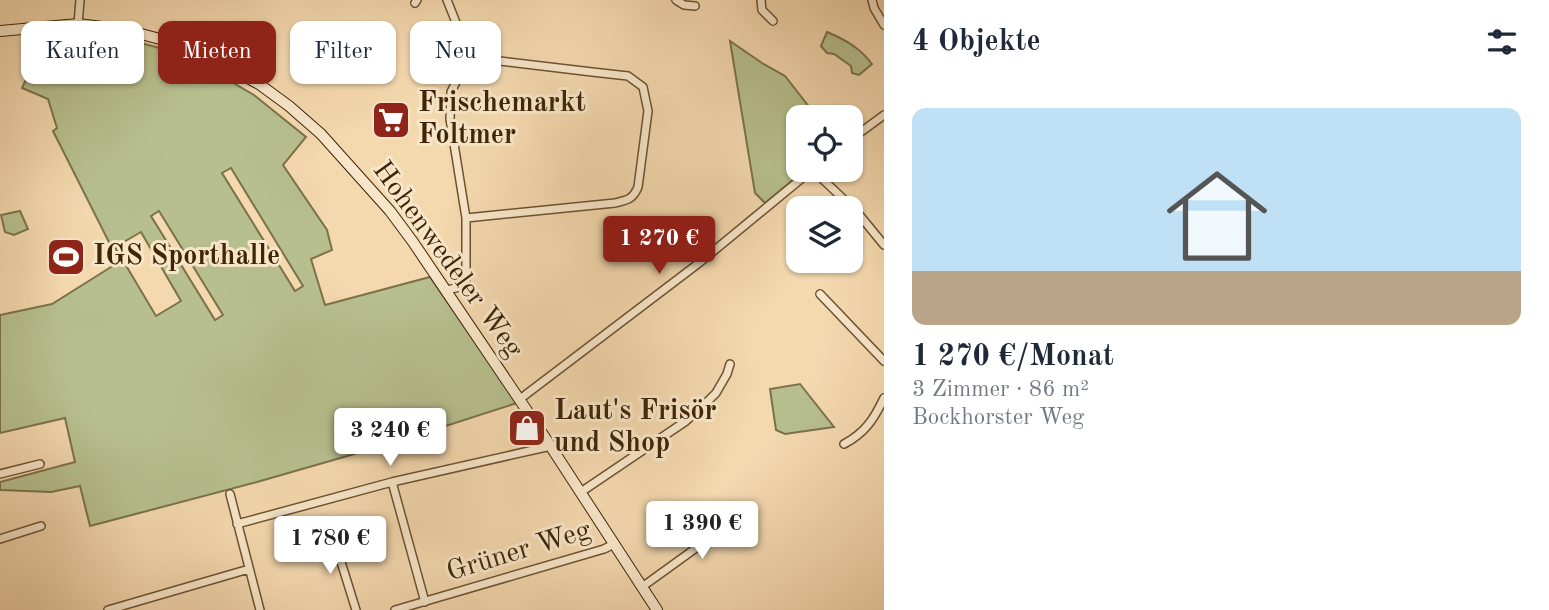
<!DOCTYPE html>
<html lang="de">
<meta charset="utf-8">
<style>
:root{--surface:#fff;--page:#f2f2f3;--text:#1f2937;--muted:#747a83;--line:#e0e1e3;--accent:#8f2418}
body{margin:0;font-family:"Old Standard TT",serif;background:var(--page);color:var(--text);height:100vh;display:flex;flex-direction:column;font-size:26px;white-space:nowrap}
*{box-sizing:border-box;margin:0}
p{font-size:23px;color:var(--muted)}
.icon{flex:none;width:38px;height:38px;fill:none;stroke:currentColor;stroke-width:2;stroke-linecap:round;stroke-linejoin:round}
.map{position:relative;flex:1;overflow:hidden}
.drawer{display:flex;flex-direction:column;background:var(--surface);width:665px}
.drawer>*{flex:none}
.hud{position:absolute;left:21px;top:21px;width:665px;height:63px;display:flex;gap:14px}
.buttons{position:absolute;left:786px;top:105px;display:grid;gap:14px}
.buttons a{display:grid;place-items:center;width:77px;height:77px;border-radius:14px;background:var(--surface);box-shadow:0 2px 5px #0004;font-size:35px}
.price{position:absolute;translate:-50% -60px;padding:0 16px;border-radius:7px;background:#fff;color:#222;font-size:23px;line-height:46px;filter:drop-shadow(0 2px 4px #0008)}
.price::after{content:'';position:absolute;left:50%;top:42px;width:21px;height:16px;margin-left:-10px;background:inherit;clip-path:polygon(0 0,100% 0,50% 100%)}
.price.current{background:var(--accent);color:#fff}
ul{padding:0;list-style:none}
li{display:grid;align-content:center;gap:14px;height:371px;padding:0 28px}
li+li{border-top:2px solid var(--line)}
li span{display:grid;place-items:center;height:217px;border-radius:14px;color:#555}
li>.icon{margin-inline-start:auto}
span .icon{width:126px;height:126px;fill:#fffc;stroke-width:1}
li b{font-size:30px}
h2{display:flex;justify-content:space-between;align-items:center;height:84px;padding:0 28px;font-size:30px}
.chip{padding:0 24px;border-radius:14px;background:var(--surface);box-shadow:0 2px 5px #0004;font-size:24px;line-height:63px}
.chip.current{background:var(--accent);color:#fff}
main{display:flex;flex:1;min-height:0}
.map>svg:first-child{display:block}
.green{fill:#b7bf8e;stroke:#7b724a;stroke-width:2;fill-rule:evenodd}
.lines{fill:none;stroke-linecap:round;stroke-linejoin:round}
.street-casing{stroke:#6c5230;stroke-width:10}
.secondary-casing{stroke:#3f2506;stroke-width:12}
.street{stroke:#f8e6ca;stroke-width:7}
.secondary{stroke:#f8e6ca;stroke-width:10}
.labels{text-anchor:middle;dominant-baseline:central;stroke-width:6;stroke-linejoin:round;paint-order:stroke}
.poi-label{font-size:28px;font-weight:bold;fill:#3f2506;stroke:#f8e6ca;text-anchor:start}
.street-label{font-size:28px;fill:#3f2506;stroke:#f8e6ca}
</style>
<main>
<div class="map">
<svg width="884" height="610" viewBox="0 0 884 610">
<rect width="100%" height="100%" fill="#f4d8ae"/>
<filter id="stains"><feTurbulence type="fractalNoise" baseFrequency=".00286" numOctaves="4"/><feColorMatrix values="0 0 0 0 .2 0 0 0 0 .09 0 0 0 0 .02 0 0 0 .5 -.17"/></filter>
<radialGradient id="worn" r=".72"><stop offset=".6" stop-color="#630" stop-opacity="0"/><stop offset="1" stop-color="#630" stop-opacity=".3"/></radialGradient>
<!-- green -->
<path class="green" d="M827,32c19,8 33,16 45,32l-13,11 -7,-2 -1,-7 -17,-12 -7,-1 -6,-7z
M92,37l38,3 55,15 69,40 52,42 -23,28 44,65 5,20 -21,9 14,46 105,-28 87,126 -121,39 -139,40 -167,44 -10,-40 -29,6 -51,-2v-8l75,-20 -10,-44 -65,15v-118l52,-11 67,-42 -66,-131 4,-3 -9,-29 -26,-11 8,-17 31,2 8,-11 15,-5zM231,168l72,118 -8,5 -73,-118zM159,211l64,104 -8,5 -64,-104zM141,232l40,69 -25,15 -41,-69z
M730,41l32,22 23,13 32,41h-19v53h7l-40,33 -10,-10z
M20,211l8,18 -14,6 -9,-3 -4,-17z
M800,384l34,43 -49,7 -9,-4 -6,-41z"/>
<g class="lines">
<defs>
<path id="street" d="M447,0l14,35 -3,42
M676,0l8,5 11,1
M761,0l1,10 11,11
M872,0l2,8 10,17
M415,3l2,-3
M78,24l2,-24
M850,140l34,-25
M813,170l44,42 27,33
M447,290l13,-3 6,-6v-63l149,-15c13,-3 18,-4 23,-16l10,-76 -5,-24 -15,-11 -36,-4 -92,-11 -17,1 -13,5 -12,11 -7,14 -1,27 16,99
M820,294l64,67
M520,399l179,-136 113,-93
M844,444c21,-11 30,-25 40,-46
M0,474l40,-10
M392,482l33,120
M581,492l105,-71 18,-16 12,-12 11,-19 3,-10
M230,494l30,116
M237,524l155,-42 159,-36
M332,533l24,77
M0,539l41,-13
M642,587l104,-75
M108,610l141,-41
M395,610l209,-61 10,-5"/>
<path id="secondary" d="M0,31l78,-7 48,6 64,17 69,37 30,22 32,28 69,77 23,31 127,188 117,180"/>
</defs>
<!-- street casing -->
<use href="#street" class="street-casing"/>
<!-- secondary casing -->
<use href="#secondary" class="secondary-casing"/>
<!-- street -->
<use href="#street" class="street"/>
<!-- secondary -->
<use href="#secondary" class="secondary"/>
</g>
<!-- icons -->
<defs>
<symbol id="supermarket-square" viewBox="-11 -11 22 22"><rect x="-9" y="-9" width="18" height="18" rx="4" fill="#8f2418" stroke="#f8e6ca"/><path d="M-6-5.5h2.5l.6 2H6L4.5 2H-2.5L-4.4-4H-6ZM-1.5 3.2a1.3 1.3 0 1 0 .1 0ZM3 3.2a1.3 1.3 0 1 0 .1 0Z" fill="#fff"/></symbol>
<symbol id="stadium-square" viewBox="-11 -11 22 22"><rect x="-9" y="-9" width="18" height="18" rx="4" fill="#8f2418" stroke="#f8e6ca"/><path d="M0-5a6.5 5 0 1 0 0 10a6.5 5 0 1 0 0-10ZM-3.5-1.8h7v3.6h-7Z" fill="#fff"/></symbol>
<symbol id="shop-square" viewBox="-11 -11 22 22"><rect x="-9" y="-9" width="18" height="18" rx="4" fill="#8f2418" stroke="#f8e6ca"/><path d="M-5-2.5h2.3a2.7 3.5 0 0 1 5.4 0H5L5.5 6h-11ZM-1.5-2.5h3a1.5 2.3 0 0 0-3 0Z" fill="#fff"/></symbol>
</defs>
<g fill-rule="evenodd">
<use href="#supermarket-square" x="369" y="98" width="44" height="44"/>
<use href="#stadium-square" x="44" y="235" width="44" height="44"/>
<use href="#shop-square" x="505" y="406" width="44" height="44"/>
</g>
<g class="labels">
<!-- poi labels -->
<g class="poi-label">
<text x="418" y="104">Frischemarkt<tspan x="418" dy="32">Foltmer</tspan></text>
<text x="93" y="257">IGS Sporthalle</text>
<text x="554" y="412">Laut's Frisör<tspan x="554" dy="32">und Shop</tspan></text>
</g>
<!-- street labels -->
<g class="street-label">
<text transform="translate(447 260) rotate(54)">Hohenwedeler Weg</text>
<text transform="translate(519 552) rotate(-17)">Grüner Weg</text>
</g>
</g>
<rect width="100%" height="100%" filter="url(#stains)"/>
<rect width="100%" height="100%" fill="url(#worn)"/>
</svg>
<div class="buttons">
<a><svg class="icon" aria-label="locate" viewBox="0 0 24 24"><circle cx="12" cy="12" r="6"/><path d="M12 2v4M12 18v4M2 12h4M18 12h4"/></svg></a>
<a><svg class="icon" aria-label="layers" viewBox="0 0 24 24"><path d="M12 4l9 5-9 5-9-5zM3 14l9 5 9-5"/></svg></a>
</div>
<b class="price current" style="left:659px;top:276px">1 270 €</b>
<b class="price" style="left:390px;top:468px">3 240 €</b>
<b class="price" style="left:702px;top:561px">1 390 €</b>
<b class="price" style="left:330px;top:576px">1 780 €</b>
<div class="hud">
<a class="chip">Kaufen</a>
<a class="chip current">Mieten</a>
<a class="chip">Filter</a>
<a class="chip">Neu</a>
</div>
</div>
<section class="drawer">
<h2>4 Objekte<svg class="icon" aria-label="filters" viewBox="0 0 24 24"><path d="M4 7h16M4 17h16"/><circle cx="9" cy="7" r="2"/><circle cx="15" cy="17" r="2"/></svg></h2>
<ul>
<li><span style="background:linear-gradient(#bfe0f5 75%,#b9a48a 0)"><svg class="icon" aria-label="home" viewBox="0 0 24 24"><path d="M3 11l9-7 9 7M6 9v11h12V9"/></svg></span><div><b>1 270 €/Monat</b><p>3 Zimmer · 86 m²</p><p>Bockhorster Weg</p></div></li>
</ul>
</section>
</main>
